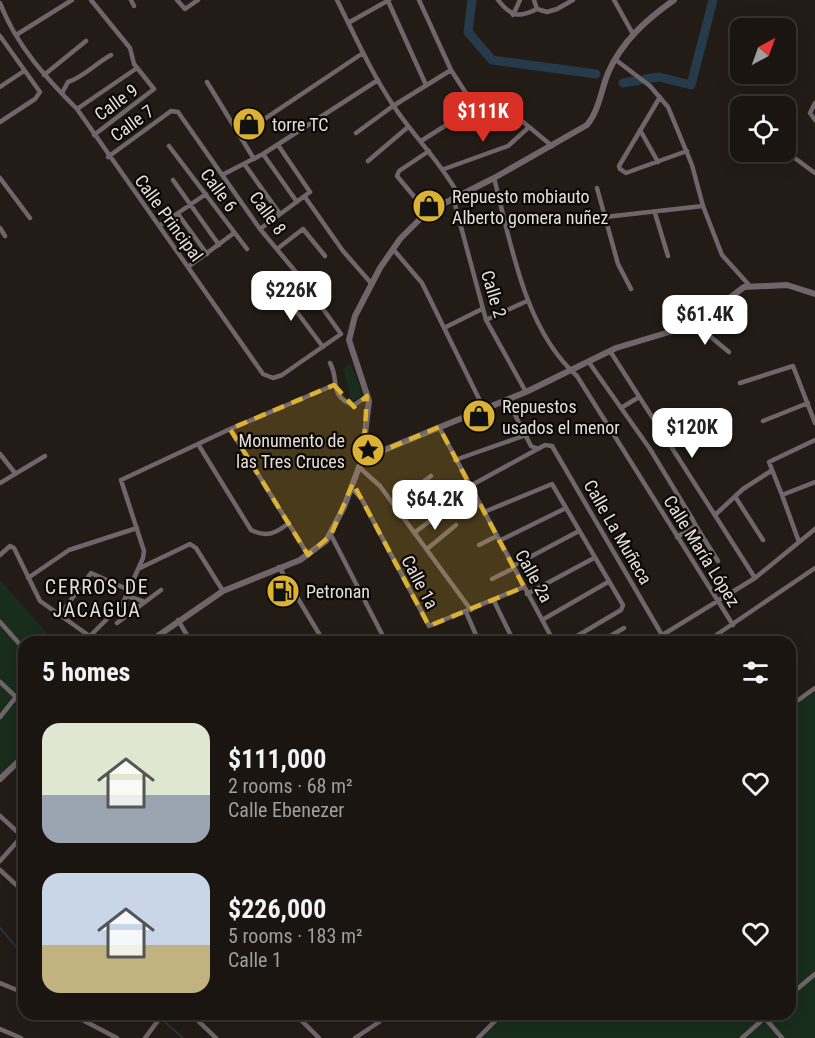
<!DOCTYPE html>
<meta charset="utf-8">
<style>
:root{--surface:#1a1510;--page:#231e19;--text:#f1f3f6;--muted:#9f9f9f;--line:#383430;--accent:#d93025}
body{margin:0;font-family:"Roboto Condensed",sans-serif;background:var(--page);color:var(--text);height:100vh;display:flex;flex-direction:column;font-size:22px;white-space:nowrap}
*{box-sizing:border-box;margin:0}
p{font-size:20px;color:var(--muted)}
.icon{flex:none;width:33px;height:33px;fill:none;stroke:currentColor;stroke-width:2;stroke-linecap:round;stroke-linejoin:round}
.map{position:relative;flex:1;overflow:hidden}
.drawer{position:absolute;left:18px;top:636px;width:778px;height:384px;display:flex;flex-direction:column;background:var(--surface);border-radius:18px;box-shadow:0 3px 15px #0003,0 0 0 2px var(--line)}
.drawer>*{flex:none}
.needle{width:39px;rotate:41deg}
.fabs{position:absolute;left:730px;top:18px;display:grid;gap:12px}
.fabs a{display:grid;place-items:center;width:66px;height:66px;border-radius:12px;background:var(--surface);box-shadow:0 3px 15px #0003,0 0 0 2px var(--line);font-size:30px}
.price{position:absolute;translate:-50% -51px;padding:0 14px;border-radius:12px;background:#fff;color:#222;font-size:20px;line-height:39px;filter:drop-shadow(0 2px 3px #0008)}
.price::after{content:'';position:absolute;left:50%;top:36px;width:18px;height:14px;margin-left:-9px;background:inherit;clip-path:polygon(0 0,100% 0,50% 100%)}
.price.on{background:var(--accent);color:#fff}
ul{padding:0;list-style:none}
li{display:flex;align-items:center;gap:18px;height:150px;padding:0 24px}
li span{display:grid;place-items:center;flex:none;width:168px;height:120px;border-radius:18px;color:#555}
li>.icon{margin-inline-start:auto}
span .icon{width:72px;height:72px;fill:#fffc;stroke-width:1}
li b{font-size:26px}
h2{display:flex;justify-content:space-between;align-items:center;height:72px;padding:0 24px;font-size:26px}
.map>svg:first-child{display:block}
.green{fill:#192d1c}
.lines{fill:none;stroke-linecap:round;stroke-linejoin:round}
.stream{stroke:#253a4b;stroke-width:1.5}
.river{stroke:#253a4b;stroke-width:9}
.minor{stroke:#71656c;stroke-width:4.5}
.tertiary{stroke:#71656c;stroke-width:6}
.marked{fill:#dbb233;fill-opacity:0.2;stroke:#dbb233;stroke-width:4.5;stroke-dasharray:12 8;stroke-linejoin:round}
.labels{text-anchor:middle;dominant-baseline:central;stroke-width:4.5;stroke-linejoin:round;paint-order:stroke}
.street-label{font-size:18px;fill:#e4dfdb;stroke:#0a0705}
.poi-label{font-size:18px;fill:#e4dfdb;stroke:#0a0705;text-anchor:start}
.neighbourhood-label{font-size:20px;letter-spacing:1.5px;fill:#e4dfdb;stroke:#0a0705}
</style>
<div class="map">
<svg width="815" height="1038" viewBox="0 0 815 1038">
<rect width="100%" height="100%" fill="#231c16"/>
<!-- green -->
<path class="green" d="M351,364l12,31 -11,7 -9,-34z
M0,580l55,62h-31v111l-24,20z
M815,691v347h-333l24,-24h284l1,-307z"/>
<g class="lines">
<!-- stream -->
<path class="stream" d="M0,928l24,28
M156,1014l27,24"/>
<!-- river -->
<path class="river" d="M472,0l-4,32 24,28 104,14
M645,79l14,-2 32,8 22,-85
M623,83l17,-3"/>
<!-- minor -->
<path class="minor" d="M91,0l39,48 4,16 20,25 -60,46
M131,0l3,6
M177,0l8,9 13,-9
M337,0c18,36 34,72 56,105 21,32 47,56 65,89
M419,0l32,70 24,37
M498,0c13,17 21,18 39,9
M534,0l3,9 10,3 10,-3 16,-9
M614,0l19,34
M388,1l38,84
M0,3c16,42 46,75 77,106l186,265 10,4 9,-3 59,-41
M513,15l7,-15
M348,23l41,-23
M16,35l56,-35
M0,36l40,56 -5,7 -35,23
M616,60l34,26 18,21 24,58 11,41 19,49 27,30
M44,75l42,-34
M207,82l47,77
M0,87l24,-16
M62,93l6,-11c16,-5 28,-19 43,-27
M660,97l-41,69 1,3 6,4 8,-3 53,-19
M815,103l-5,10 5,7
M77,109l60,-41
M640,130l18,32
M356,133l37,-27 58,-36
M239,136l124,-83
M421,141l54,-34 35,4 42,35
M169,146l78,103
M263,154l34,48
M108,157l63,-46 7,1 82,117 40,48 41,57
M796,159l19,14
M368,161l40,-34
M245,165l35,49
M444,169l64,-23 21,-19
M224,174l39,-20 115,-74
M0,178l30,40
M494,178c17,65 30,151 83,198l156,249
M173,180l46,65
M597,188l21,76 13,25
M305,197l38,54 28,32
M453,197l33,123 40,72
M427,212l-30,-36 2,-5 30,-20
M655,213l13,43
M178,214l29,40
M578,220l125,-14
M159,226l47,-32
M0,228l5,8
M260,229l50,-37 -32,-47
M277,249l26,-20 22,27
M393,249l29,34 62,126
M188,267l46,-34
M276,284l47,63
M486,320l41,-19
M694,323l35,29
M444,328l38,-19
M610,351l145,227
M588,361l62,88 43,71 3,6 -19,11
M330,363c10,17 -2,34 24,42l13,-9
M740,383l53,-17 22,57
M507,399l24,47 7,3
M621,408l18,-11
M763,421l45,-18
M439,427l115,215
M230,429l78,126
M198,444l53,86c16,8 25,3 38,-7
M0,454l15,19
M455,460l71,-25
M360,468l20,18 91,124
M0,483l45,-27
M470,486l75,-41 7,1 110,189
M351,488l10,10 68,128 95,-39
M782,495l-13,-33 46,-22
M736,498l27,42
M393,504l38,-28
M484,512l68,-28 71,121 -2,5 -54,32
M715,515l28,-26 28,-18
M696,526l22,35
M414,533l29,-22
M331,535l55,107
M499,541l67,-33
M799,542l-17,-47 33,-13
M479,545l18,-9
M427,549l29,-24
M0,555l10,-9 4,2 26,53 58,41
M513,566l66,-35
M279,567l45,75
M140,568l50,-24 6,4 27,43
M28,578l41,-28 68,-22
M492,579l22,-11
M527,594l67,-36
M127,596l18,6 16,-12
M494,601l20,41
M466,612l13,30
M59,616l32,-43 38,17
M178,620l13,22
M542,620l66,-38
M0,622l24,27
M117,623l28,-21
M84,642l39,-39 20,-45 1,-7 -23,-71 109,-51 104,-44
M600,642l24,-14
M651,642l104,-64 60,-49
M706,642l109,-74
M0,682l16,15 -16,20
M790,706l25,-18
M0,816l23,21
M0,861l24,-27
M0,870l24,22
M0,983l24,10
M790,995l25,-21
M71,1014l46,24
M191,1014l25,24
M295,1014l24,24
M765,1018l17,20
M0,1029l21,9
M145,1038l18,-24
M355,1038l24,-16
M478,1038l24,-24
M742,1038l27,-24"/>
<!-- tertiary -->
<path class="tertiary" d="M362,459l164,-67 90,-44 70,-21 20,-11 38,-29 43,-2 28,9
M149,642l74,-51 77,-31 26,-19 18,-34 18,-48 7,-58 -20,-61 6,-24 25,-48 20,-29 27,-27 67,-34 93,-53c12,-14 14,-35 21,-52 14,-32 39,-54 66,-73
M0,779l24,-23"/>
</g>
<!-- marked area -->
<path class="marked" d="M334,385l20,22 13,-11 -4,63 76,-32 85,160 -95,39 -76,-143 -22,52 -23,20 -78,-126z"/>
<!-- icons -->
<defs>
<symbol id="shop-disc" viewBox="-11 -11 22 22"><circle r="9.5" fill="#dbb233" stroke="#0a0705"/><path d="M-5-2.5h2.3a2.7 3.5 0 0 1 5.4 0H5L5.5 6h-11ZM-1.5-2.5h3a1.5 2.3 0 0 0-3 0Z" fill="#111"/></symbol>
<symbol id="sight-disc" viewBox="-11 -11 22 22"><circle r="9.5" fill="#dbb233" stroke="#0a0705"/><path d="M0-6L1.8-2.2L6-1.7L2.9 1.2L3.7 5.4L0 3.3L-3.7 5.4L-2.9 1.2L-6-1.7L-1.8-2.2Z" fill="#111"/></symbol>
<symbol id="fuel-disc" viewBox="-11 -11 22 22"><circle r="9.5" fill="#dbb233" stroke="#0a0705"/><path d="M-5.5-6h7V0h2V4h1.3V-2.5L3-4.5l.8-.8L6-3V5H2.5V1h-1V6h-7ZM-4.2-4.7v3.2H.2V-4.7Z" fill="#111"/></symbol>
</defs>
<g fill-rule="evenodd">
<use href="#shop-disc" x="230" y="105" width="38" height="38"/>
<use href="#shop-disc" x="410" y="187" width="38" height="38"/>
<use href="#shop-disc" x="460" y="397" width="38" height="38"/>
<use href="#sight-disc" x="349" y="431" width="38" height="38"/>
<use href="#fuel-disc" x="264" y="572" width="38" height="38"/>
</g>
<g class="labels">
<!-- street labels -->
<g class="street-label">
<text transform="translate(116 102) rotate(-36)">Calle 9</text>
<text transform="translate(132 123) rotate(-36)">Calle 7</text>
<text transform="translate(219 190) rotate(54)">Calle 6</text>
<text transform="translate(268 213) rotate(54)">Calle 8</text>
<text transform="translate(169 218) rotate(54)">Calle Principal</text>
<text transform="translate(494 294) rotate(73)">Calle 2</text>
<text transform="translate(618 532) rotate(60)">Calle La Muñeca</text>
<text transform="translate(702 551) rotate(58)">Calle María López</text>
<text transform="translate(534 576) rotate(61)">Calle 2a</text>
<text transform="translate(420 582) rotate(62)">Calle 1a</text>
</g>
<!-- poi labels -->
<g class="poi-label">
<text x="272" y="124">torre TC</text>
<text x="452" y="196">Repuesto mobiauto<tspan x="452" dy="21">Alberto gomera nuñez</tspan></text>
<text x="502" y="406">Repuestos<tspan x="502" dy="21">usados el menor</tspan></text>
<text x="345" y="440" text-anchor="end">Monumento de<tspan x="345" dy="21">las Tres Cruces</tspan></text>
<text x="306" y="591">Petronan</text>
</g>
<!-- neighbourhood labels -->
<g class="neighbourhood-label">
<text x="97" y="587">CERROS DE<tspan x="97" dy="23">JACAGUA</tspan></text>
</g>
</g>
</svg>
<div class="fabs">
<a><svg class="needle" viewBox="-14 -14 28 28"><path d="M0-13l5 13h-10z" fill="#e53935"/><path d="M0 13l5-13h-10z" fill="#9f9f9f"/></svg></a>
<a><svg class="icon" aria-label="locate" viewBox="0 0 24 24"><circle cx="12" cy="12" r="6"/><path d="M12 2v4M12 18v4M2 12h4M18 12h4"/></svg></a>
</div>
<b class="price on" style="left:483px;top:143px">$111K</b>
<b class="price" style="left:291px;top:322px">$226K</b>
<b class="price" style="left:705px;top:346px">$61.4K</b>
<b class="price" style="left:692px;top:459px">$120K</b>
<b class="price" style="left:435px;top:531px">$64.2K</b>
<section class="drawer">
<h2>5 homes<svg class="icon" aria-label="filters" viewBox="0 0 24 24"><path d="M4 7h16M4 17h16"/><circle cx="9" cy="7" r="2"/><circle cx="15" cy="17" r="2"/></svg></h2>
<ul>
<li><span style="background:linear-gradient(#dfe7d0 60%,#9aa5b1 0)"><svg class="icon" aria-label="home" viewBox="0 0 24 24"><path d="M3 11l9-7 9 7M6 9v11h12V9"/></svg></span><div><b>$111,000</b><p>2 rooms · 68 m²</p><p>Calle Ebenezer</p></div><svg class="icon" aria-label="heart" viewBox="0 0 24 24"><path d="M12 20l-8-8c-3-5 5-10 8-4 3-6 11-1 8 4z"/></svg></li>
<li><span style="background:linear-gradient(#c9d6e8 60%,#c2b280 0)"><svg class="icon" aria-label="home" viewBox="0 0 24 24"><path d="M3 11l9-7 9 7M6 9v11h12V9"/></svg></span><div><b>$226,000</b><p>5 rooms · 183 m²</p><p>Calle 1</p></div><svg class="icon" aria-label="heart" viewBox="0 0 24 24"><path d="M12 20l-8-8c-3-5 5-10 8-4 3-6 11-1 8 4z"/></svg></li>
</ul>
</section>
</div>
